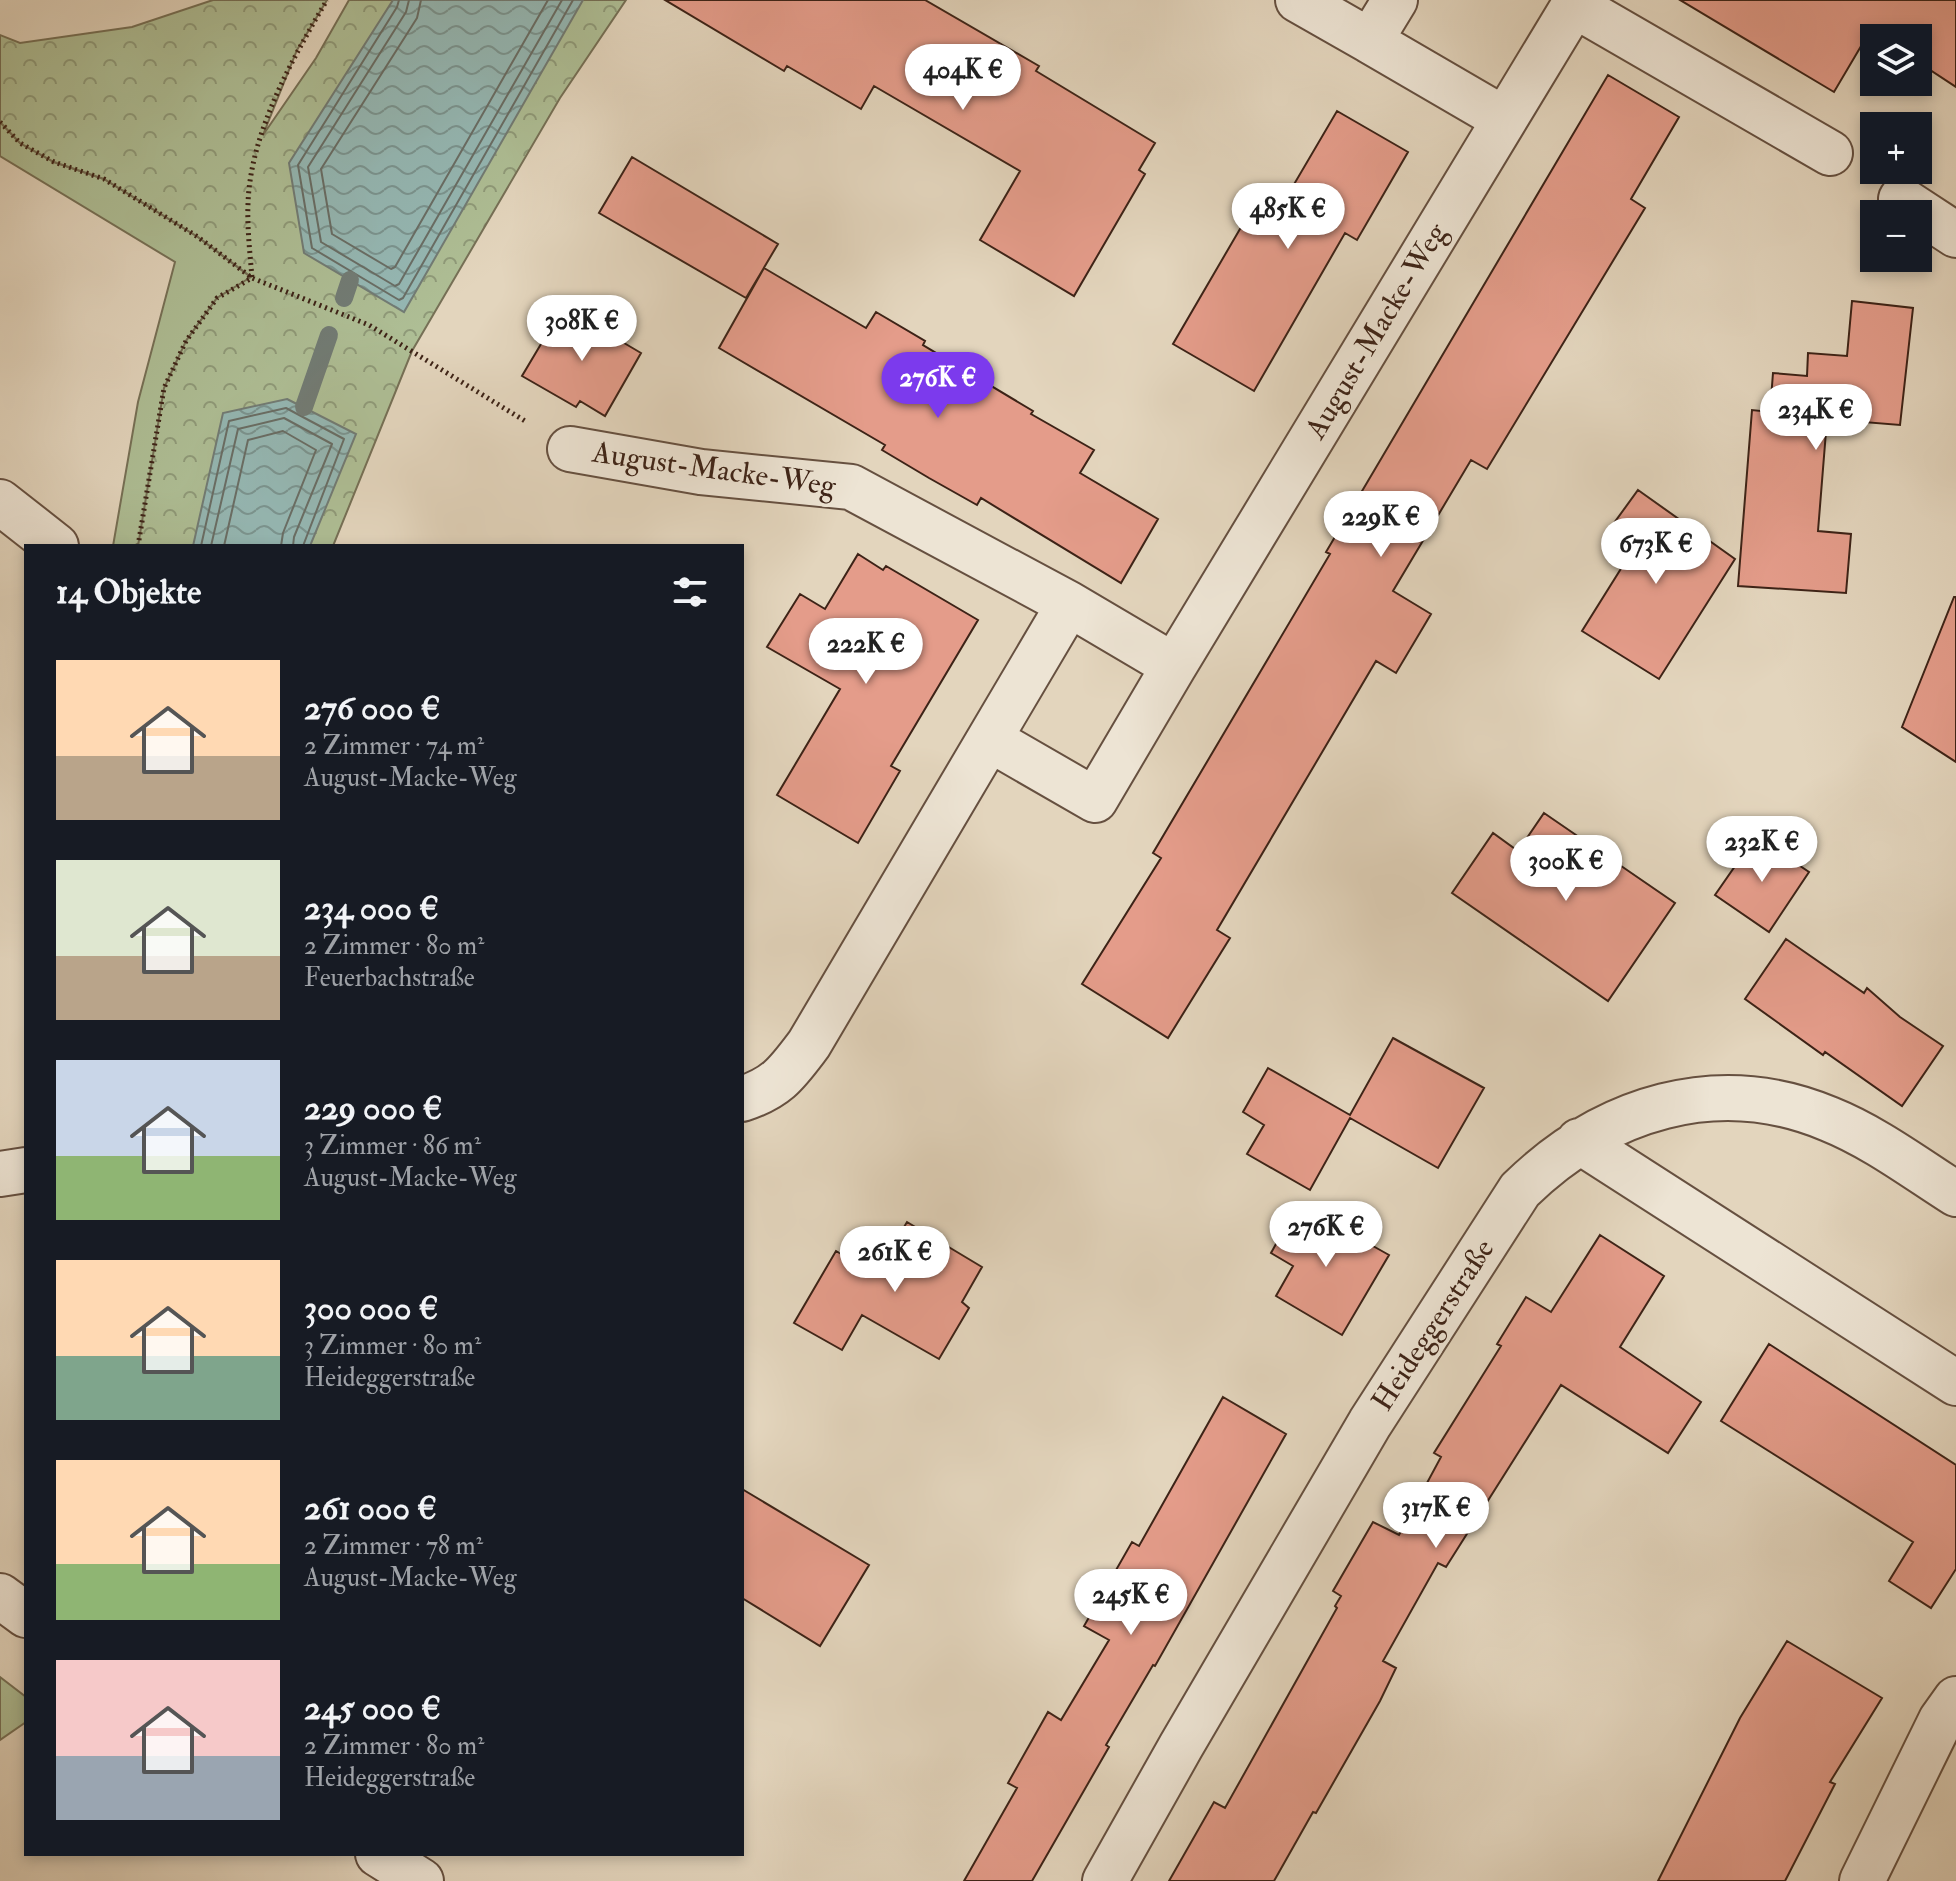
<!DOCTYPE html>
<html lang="de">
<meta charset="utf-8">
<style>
:root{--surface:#171b24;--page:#20242c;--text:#f1f3f6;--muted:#9ea1a6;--accent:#7c3aed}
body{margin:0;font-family:"IM FELL Double Pica",serif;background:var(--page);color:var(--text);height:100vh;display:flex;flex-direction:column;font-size:30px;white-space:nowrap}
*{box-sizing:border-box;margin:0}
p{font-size:26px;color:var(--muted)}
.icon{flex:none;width:44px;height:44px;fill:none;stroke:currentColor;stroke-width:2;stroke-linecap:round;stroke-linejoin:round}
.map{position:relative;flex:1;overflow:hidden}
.drawer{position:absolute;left:24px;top:544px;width:720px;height:1312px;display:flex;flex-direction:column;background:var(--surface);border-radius:0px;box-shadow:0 4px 12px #0003}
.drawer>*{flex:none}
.buttons{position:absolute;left:1860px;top:24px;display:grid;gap:16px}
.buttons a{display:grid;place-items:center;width:72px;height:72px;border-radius:0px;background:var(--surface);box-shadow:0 4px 12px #0003;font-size:40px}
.price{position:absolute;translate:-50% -68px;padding:0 18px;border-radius:28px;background:#fff;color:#222;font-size:26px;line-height:52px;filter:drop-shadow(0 2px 4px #0008)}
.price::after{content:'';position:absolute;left:50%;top:48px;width:24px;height:18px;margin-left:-12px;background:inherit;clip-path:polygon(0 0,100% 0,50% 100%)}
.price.active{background:var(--accent);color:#fff}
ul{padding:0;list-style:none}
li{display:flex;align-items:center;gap:24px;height:200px;padding:0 32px}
li span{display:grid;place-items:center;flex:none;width:224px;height:160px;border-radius:0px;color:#555}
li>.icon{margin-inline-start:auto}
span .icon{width:96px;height:96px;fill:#fffc;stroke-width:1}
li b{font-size:34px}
h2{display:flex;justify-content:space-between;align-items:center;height:96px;padding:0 32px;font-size:34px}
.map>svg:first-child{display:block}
.grass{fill:#aebe95;stroke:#767056;stroke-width:2}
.forest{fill:url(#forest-crowns);stroke:#767056;stroke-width:2}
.water{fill:url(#water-waves);stroke:#727c75;stroke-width:2}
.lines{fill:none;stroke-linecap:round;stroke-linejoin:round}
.shore{stroke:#696e66;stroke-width:2}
.stream{stroke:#727c75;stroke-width:18}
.building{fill:#e49c8a;stroke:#3d2317;stroke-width:2}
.minor-casing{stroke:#665040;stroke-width:48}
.path{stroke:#3d2317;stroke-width:5;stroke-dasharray:2 4;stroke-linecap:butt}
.minor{stroke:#ede4d4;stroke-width:44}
.labels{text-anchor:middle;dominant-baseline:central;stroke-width:7;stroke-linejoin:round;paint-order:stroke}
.street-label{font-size:30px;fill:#3d2317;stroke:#ede4d4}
</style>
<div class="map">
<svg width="1956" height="1881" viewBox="0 0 1956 1881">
<defs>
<pattern id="forest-crowns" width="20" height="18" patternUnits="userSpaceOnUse" patternTransform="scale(2)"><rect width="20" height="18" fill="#aebe95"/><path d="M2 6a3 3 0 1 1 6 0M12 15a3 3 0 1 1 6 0" fill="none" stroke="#8f9a79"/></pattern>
<pattern id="water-waves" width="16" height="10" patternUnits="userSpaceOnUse" patternTransform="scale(2)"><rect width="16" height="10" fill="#95b8b4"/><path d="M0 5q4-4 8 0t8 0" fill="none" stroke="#7b9591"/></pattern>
</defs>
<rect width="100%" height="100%" fill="#e3d5bd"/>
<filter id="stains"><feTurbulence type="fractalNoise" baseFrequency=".0025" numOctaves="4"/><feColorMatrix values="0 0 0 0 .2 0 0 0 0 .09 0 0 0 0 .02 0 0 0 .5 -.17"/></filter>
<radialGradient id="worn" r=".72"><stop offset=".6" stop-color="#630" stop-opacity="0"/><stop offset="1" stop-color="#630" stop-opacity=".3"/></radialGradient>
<!-- grass -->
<path class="grass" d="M0,122l20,21 34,19 50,17 94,58 54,41 -35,20 -31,43 -48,205h-25l25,-144 37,-140 -175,-106z
M0,1677l26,20v25l-26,18z"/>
<!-- forest -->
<path class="forest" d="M213,0h114l-30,50 -34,85 53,-77 33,-58h277l-66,98 -148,253 -79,195h-195l26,-158 22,-47 31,-43 34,-21 -53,-40 -94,-58 -50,-17 -34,-19 -20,-21v-87l20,8 112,-16z"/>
<!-- water -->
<path class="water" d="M393,0h190l-179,312 -100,-59 -15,-90z
M287,399l69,35 -46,112h-117l30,-133z"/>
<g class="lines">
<!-- shore -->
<path class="shore" d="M399,0l-2,7 -99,158 14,83 87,52 4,-2 170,-298
M409,0l-3,12 -98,155 13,75 74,44 4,-2 163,-284
M421,0l-4,18 -96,151 11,65 59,35 4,-2 153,-267
M201,546l28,-125 57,-13 58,31 -41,107
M211,546l27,-117 46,-11 48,26 -38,93 -1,9
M224,546l24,-106 35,-9 33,19 -33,83 -2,13"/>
<!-- stream -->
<path class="stream" d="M344,298l6,-18
M304,407l25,-72"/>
</g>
<!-- building -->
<path class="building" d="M665,0h260l114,66 -3,5 119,72 -16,27 6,4 -71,122 -94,-56 40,-69 -146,-85 -13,23 -74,-43 -3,5z
M1680,0h276v87l-38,-25v-24h-37l-11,-7 -36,61z
M1608,75l71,42 -48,82 14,9 -158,261 -16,-9 -78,131 38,23 -35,59 -20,-12 -159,269 13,8 -62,100 -86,-54 79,-126 -8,-5 177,-299 -4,-2z
M1337,111l71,41 -51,88 -12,-7 -91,158 -81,-47 92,-158 21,12z
M632,157l146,87 -32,54 -147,-85z
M764,268l102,60 10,-16 49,29 -2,4 110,66 -2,3 63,36 -14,23 78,46 -37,64 -140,-85 -4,7 -48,-27 -47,-28 3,-5 -166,-97z
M1852,301l61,7 -13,117 -73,-6 -9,112 33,3 -5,59 -108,-7 14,-176 18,2 3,-39 34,3 1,-23 39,3z
M563,307l78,46 -36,63 -25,-15 -4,6 -54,-31z
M1638,490l97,69 -76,120 -77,-48 50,-80 -26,-17z
M858,554l25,16 3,-4 92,54 -87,146 9,5 -42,72 -81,-48 63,-106 -73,-42 33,-53 25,15z
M1954,597h2v165l-54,-35z
M1544,813l131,90 -67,98 -156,-108 41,-60 25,18z
M1756,836l53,36 -40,60 -54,-37z
M1786,939l78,54 3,-5 33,29 43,29 -41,60 -77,-54 -2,3 -78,-56z
M1393,1038l91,50 -46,80 -88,-50 -40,72 -63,-36 17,-29 -21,-13 25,-44 82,47z
M1298,1204l91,51 -47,80 -66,-39 17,-30 -22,-13z
M907,1222l75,45 -20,35 7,6 -30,51 -77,-44 -20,35 -48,-27 42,-72 40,23z
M1600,1235l64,41 -44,71 81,55 -33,51 -107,-68 -115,182 -8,-4 -55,98 13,7 -16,33 -64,112 -3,-1 -39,69h-105l45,-79 11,6 112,-200 -2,-2 6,-10 -8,-5 40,-69 26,13 42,-78 -7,-4 67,-107 -4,-2 29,-47 25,15z
M1769,1344l187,121v104l-25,39 -42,-27 24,-39 -192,-121z
M1223,1397l63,37 -131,232 -2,-1 -47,80 3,2 -77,134h-68l53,-93 -9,-5 40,-71 13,8 48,-80 -25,-14 48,-84 7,4z
M742,1489l127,76 -49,81 -78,-48z
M1787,1641l95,57 -52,84 5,2 -50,97h-127l82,-163z"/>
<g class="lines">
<defs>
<path id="minor" d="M1298,0l72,41
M1395,0l-25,41 134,78
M1901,199l55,36
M570,449l131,23 150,15 218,117
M0,502l56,44
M991,740l104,60 79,-134
M742,1099c36,-12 45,-26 67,-55l260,-440 105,62 400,-661 256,148
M1579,1141l377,242
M0,1174l26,-4
M0,1596l26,19
M378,1854l43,27
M1105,1881l76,-135 189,-323 150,-233c84,-82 197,-118 309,-71 45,18 86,49 127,75
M1862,1881l79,-161 15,-21"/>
</defs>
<!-- minor casing -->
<use href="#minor" class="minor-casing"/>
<!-- path -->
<path class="path" d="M0,122l20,21 34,19 50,17 94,58 54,41c-2,-25 -5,-50 -4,-74 2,-70 44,-145 79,-204
M138,546l26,-158 22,-47 31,-43 35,-20 117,47 156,96"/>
<!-- minor -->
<use href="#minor" class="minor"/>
</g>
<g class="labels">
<!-- street labels -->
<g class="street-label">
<text transform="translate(1376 331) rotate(-59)">August-Macke-Weg</text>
<text transform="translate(714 469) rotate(8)">August-Macke-Weg</text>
<text transform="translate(1433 1325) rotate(-57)">Heideggerstraße</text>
</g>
</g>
<rect width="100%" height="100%" filter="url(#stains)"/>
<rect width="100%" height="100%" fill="url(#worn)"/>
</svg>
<div class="buttons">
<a><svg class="icon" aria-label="layers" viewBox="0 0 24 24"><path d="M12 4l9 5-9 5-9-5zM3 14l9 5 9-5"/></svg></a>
<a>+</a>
<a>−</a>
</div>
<b class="price" style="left:963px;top:112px">404K €</b>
<b class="price" style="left:1288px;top:251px">485K €</b>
<b class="price" style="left:582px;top:363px">308K €</b>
<b class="price active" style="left:938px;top:420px">276K €</b>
<b class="price" style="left:1816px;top:452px">234K €</b>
<b class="price" style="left:1381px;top:559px">229K €</b>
<b class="price" style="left:1656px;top:586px">673K €</b>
<b class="price" style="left:866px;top:686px">222K €</b>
<b class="price" style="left:1762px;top:884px">232K €</b>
<b class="price" style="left:1566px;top:903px">300K €</b>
<b class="price" style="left:1326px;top:1269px">276K €</b>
<b class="price" style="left:895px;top:1294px">261K €</b>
<b class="price" style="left:1436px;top:1550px">317K €</b>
<b class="price" style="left:1131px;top:1637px">245K €</b>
<section class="drawer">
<h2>14 Objekte<svg class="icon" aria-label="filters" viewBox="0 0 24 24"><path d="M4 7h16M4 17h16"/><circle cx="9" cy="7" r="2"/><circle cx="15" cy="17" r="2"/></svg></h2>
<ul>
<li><span style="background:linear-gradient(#ffd9b3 60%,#b9a48a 0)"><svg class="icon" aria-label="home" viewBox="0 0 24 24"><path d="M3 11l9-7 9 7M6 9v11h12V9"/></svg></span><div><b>276 000 €</b><p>2 Zimmer · 74 m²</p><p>August-Macke-Weg</p></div></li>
<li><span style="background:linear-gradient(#dfe7d0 60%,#b9a48a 0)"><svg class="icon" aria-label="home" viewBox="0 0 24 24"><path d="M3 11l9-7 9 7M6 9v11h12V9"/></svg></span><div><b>234 000 €</b><p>2 Zimmer · 80 m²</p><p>Feuerbachstraße</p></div></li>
<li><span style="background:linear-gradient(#c9d6e8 60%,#8fb573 0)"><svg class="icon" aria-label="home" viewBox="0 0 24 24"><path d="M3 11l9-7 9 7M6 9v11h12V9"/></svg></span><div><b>229 000 €</b><p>3 Zimmer · 86 m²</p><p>August-Macke-Weg</p></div></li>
<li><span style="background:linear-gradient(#ffd9b3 60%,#7fa58c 0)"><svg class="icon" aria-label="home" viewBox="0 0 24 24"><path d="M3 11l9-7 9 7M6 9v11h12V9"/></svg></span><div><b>300 000 €</b><p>3 Zimmer · 80 m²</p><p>Heideggerstraße</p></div></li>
<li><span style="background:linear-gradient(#ffd9b3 65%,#8fb573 0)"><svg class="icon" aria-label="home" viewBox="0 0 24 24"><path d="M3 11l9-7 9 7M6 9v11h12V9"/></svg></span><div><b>261 000 €</b><p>2 Zimmer · 78 m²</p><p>August-Macke-Weg</p></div></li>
<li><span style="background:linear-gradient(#f6c9c9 60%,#9aa5b1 0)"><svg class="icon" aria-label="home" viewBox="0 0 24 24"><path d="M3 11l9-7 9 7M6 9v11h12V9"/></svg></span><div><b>245 000 €</b><p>2 Zimmer · 80 m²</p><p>Heideggerstraße</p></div></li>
</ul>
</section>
</div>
